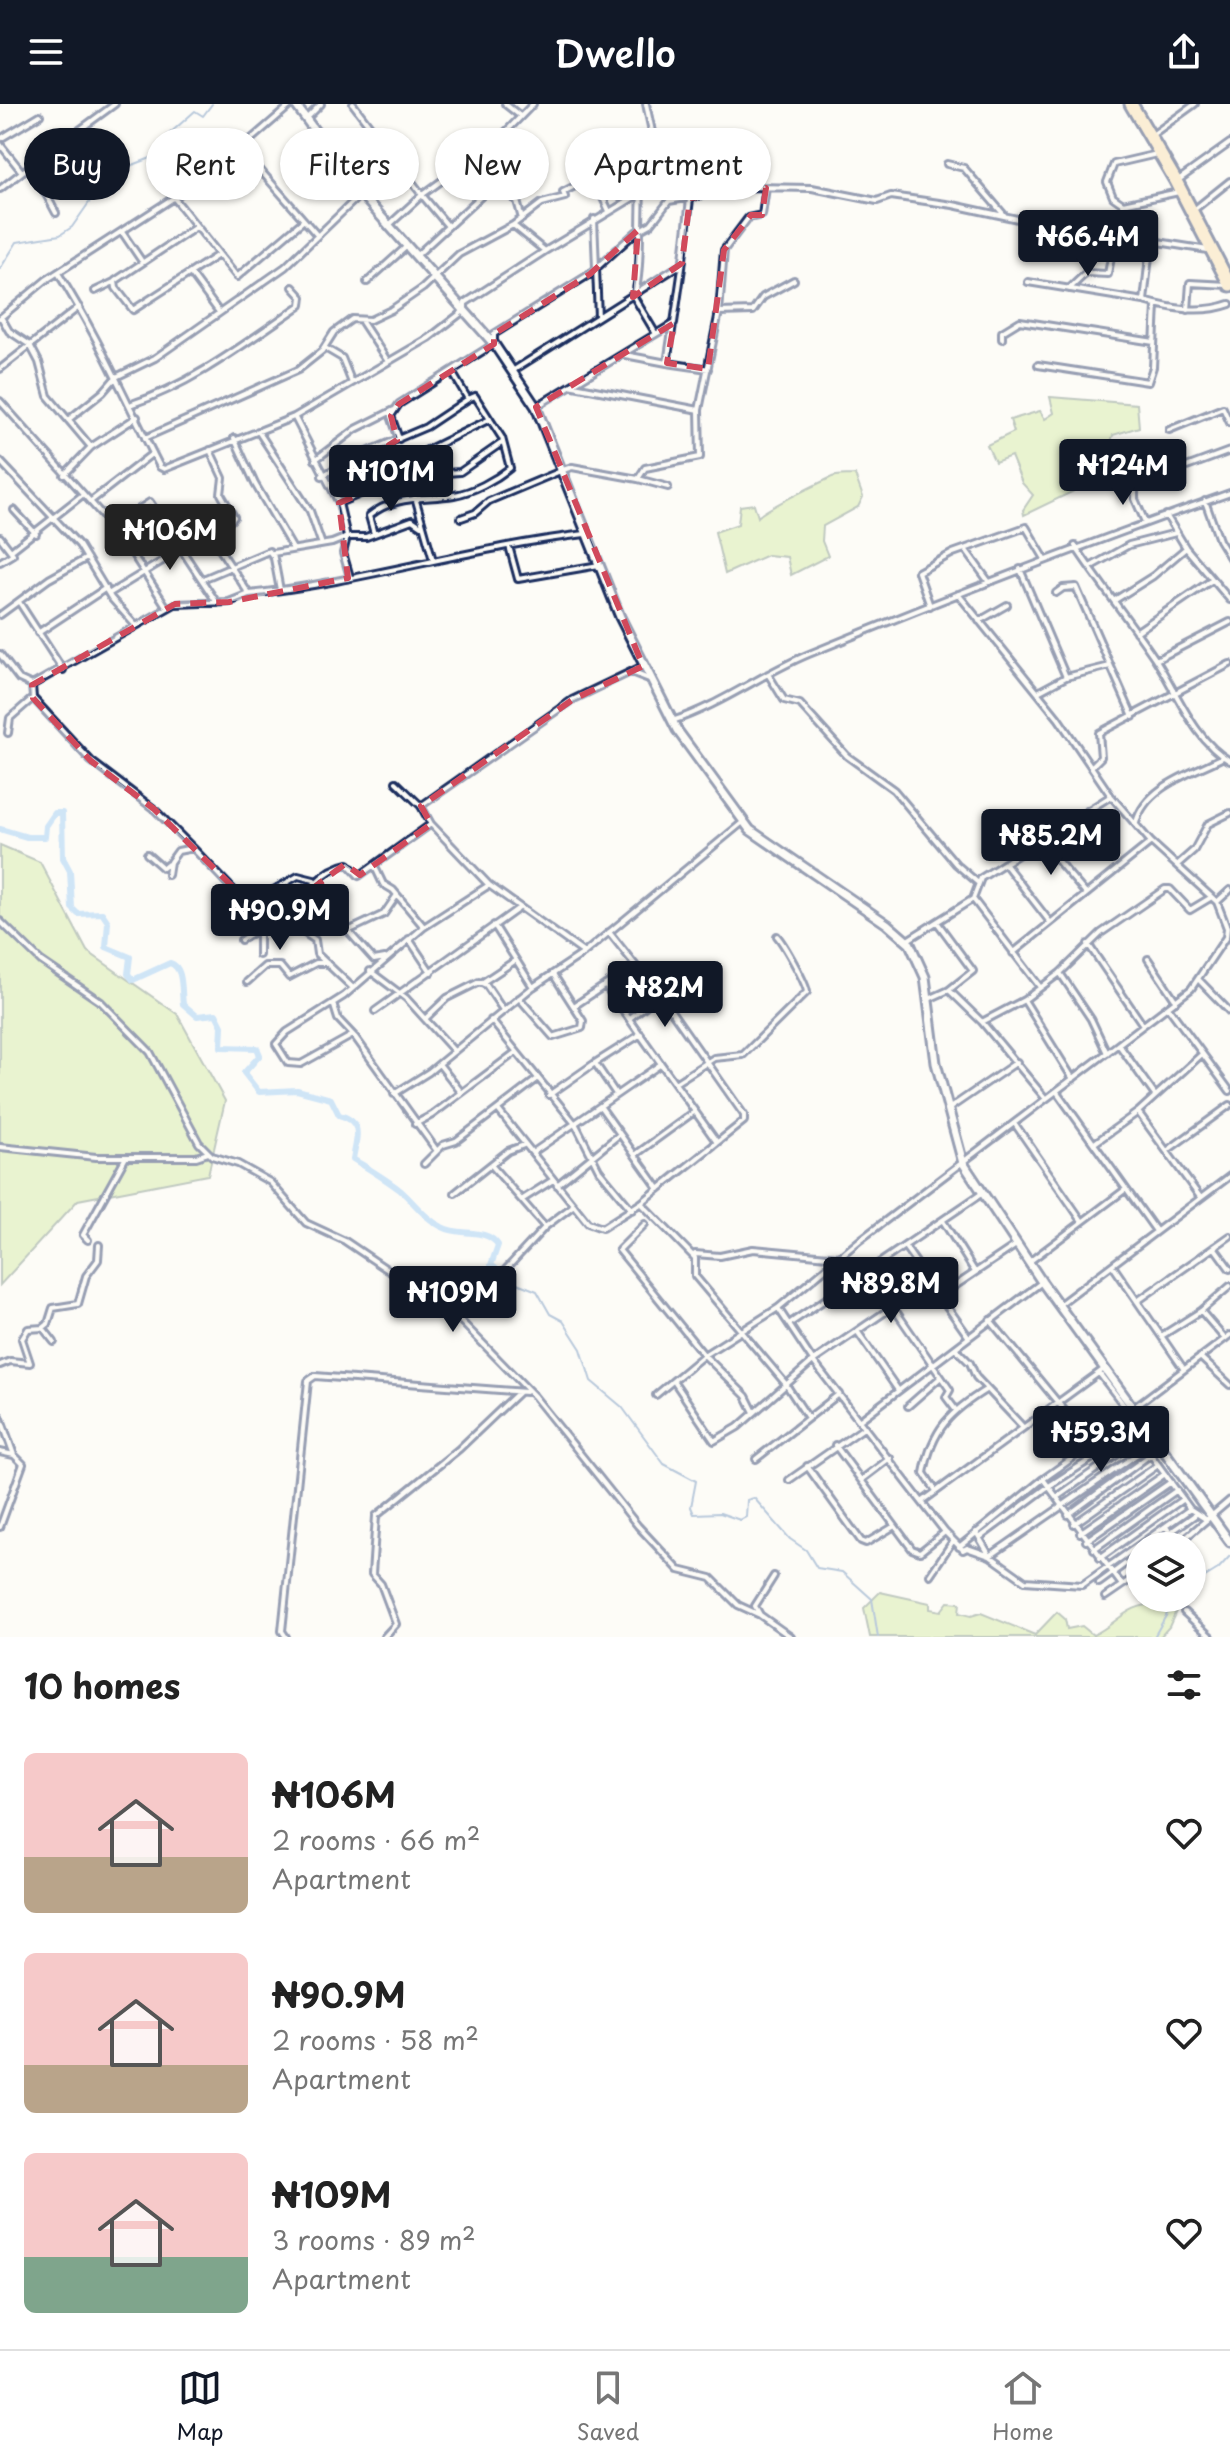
<!DOCTYPE html>
<meta charset="utf-8">
<style>
:root{--surface:#fff;--page:#f6f6f6;--text:#222;--muted:#767676;--line:#e0e0e0;--accent:#111827}
body{margin:0;font-family:"Playpen Sans",sans-serif;background:var(--page);color:var(--text);height:100vh;display:flex;flex-direction:column;font-size:30px;white-space:nowrap}
*{box-sizing:border-box;margin:0}
p{font-size:26px;color:var(--muted)}
.icon{flex:none;width:44px;height:44px;fill:none;stroke:currentColor;stroke-width:2;stroke-linecap:round;stroke-linejoin:round}
.map{position:relative;height:1533px;overflow:hidden}
.side{display:flex;flex-direction:column;background:var(--surface);flex:1}
.side>*{flex:none}
.guide{position:absolute;left:24px;top:24px;width:800px;height:72px;display:flex;gap:16px}
.fabs{position:absolute;left:1126px;top:1428px;display:grid;gap:16px}
.fabs a{display:grid;place-items:center;width:80px;height:80px;border-radius:50%;background:var(--surface);box-shadow:0 2px 6px #0004;font-size:40px}
.price{position:absolute;translate:-50% -68px;padding:0 18px;border-radius:8px;background:var(--accent);color:#fff;font-size:26px;line-height:52px;filter:drop-shadow(0 2px 4px #0008)}
.price::after{content:'';position:absolute;left:50%;top:48px;width:24px;height:18px;margin-left:-12px;background:inherit;clip-path:polygon(0 0,100% 0,50% 100%)}
.price.active{background:#222;color:#fff}
ul{padding:0;list-style:none}
li{display:flex;align-items:center;gap:24px;height:200px;padding:0 24px}
li span{display:grid;place-items:center;flex:none;width:224px;height:160px;border-radius:12px;color:#555}
li>.icon{margin-inline-start:auto}
span .icon{width:96px;height:96px;fill:#fffc;stroke-width:1}
li b{font-size:34px}
h2{display:flex;justify-content:space-between;align-items:center;height:96px;padding:0 24px;font-size:34px}
.chip{padding:0 28px;border-radius:36px;background:var(--surface);box-shadow:0 2px 6px #0004;font-size:28px;line-height:72px}
.chip.active{background:var(--accent);color:#fff}
header{display:flex;justify-content:space-between;align-items:center;height:104px;padding:0 24px;background:var(--accent);color:#fff;font-size:36px;font-weight:600}
.menu{display:flex;justify-content:space-around;align-items:center;height:112px;border-top:2px solid var(--line);background:var(--surface);font-size:22px;color:var(--muted)}
.menu a{display:grid;justify-items:center;gap:4px}
.menu .active{color:var(--accent)}
.map>svg:first-child{display:block}
.green{fill:#d1e99f;stroke:#768c7e;stroke-width:2}
.lines{fill:none;stroke-linecap:round;stroke-linejoin:round}
.stream{stroke:#668cb8;stroke-width:2}
.river{stroke:#98caf4;stroke-width:6}
.street-casing{stroke:#1b2f5e;stroke-width:10}
.secondary-casing{stroke:#1b2f5e;stroke-width:13}
.highway-casing{stroke:#1b2f5e;stroke-width:17}
.street{stroke:#fdfcf7;stroke-width:4}
.secondary{stroke:#fdfcf7;stroke-width:7}
.highway{stroke:#f9deab;stroke-width:11}
.marked{fill:none;stroke:#d1495b;stroke-width:6;stroke-dasharray:16 10;stroke-linejoin:round}
</style>
<header><svg class="icon" aria-label="menu" viewBox="0 0 24 24"><path d="M4 6h16M4 12h16M4 18h16"/></svg>Dwello<svg class="icon" aria-label="share" viewBox="0 0 24 24"><path d="M12 15V3M7 8l5-5 5 5M5 13v7h14v-7"/></svg></header>
<div class="map">
<svg width="1230" height="1533" viewBox="0 0 1230 1533">
<rect width="100%" height="100%" fill="#fdfcf7"/>
<filter id="ink" filterUnits="userSpaceOnUse"><feTurbulence type="fractalNoise" baseFrequency=".0125" numOctaves="2"/><feDisplacementMap in="SourceGraphic" scale="16" xChannelSelector="R" yChannelSelector="G"/><feConvolveMatrix kernelMatrix="1 2 1 2 8 2 1 2 1" color-interpolation-filters="sRGB"/></filter>
<g filter="url(#ink)">
<!-- green -->
<path class="green" d="M1050,293l87,7 2,23 -26,8 -5,18 -20,10 -3,19 -11,9 -50,24 -1,-5 10,-15 -11,-12 -11,-27 -16,6 -8,-17 27,-13 -4,-12 30,-9 5,8 9,-6z
M855,371l8,22 -5,10 -35,19 -1,15 6,15 -37,19 -4,-18 -20,-2 -42,19 -10,-42 23,-8 2,-18 14,-2 4,13c5,-7 59,-33 72,-39 7,-4 17,-2 25,-3z
M0,741l40,17 47,89 90,63 48,87 -17,74 -130,25 -78,85z
M880,1488l50,11v6l11,2 7,-9 12,1 -1,10 12,3 10,-3 54,22 22,-23 8,7 2,10 15,-3 11,9c25,-11 33,-33 70,-31l1,7 13,-2 -8,18 -9,10h-290l-6,-29z"/>
<g class="lines">
<!-- stream -->
<path class="stream" d="M0,165l17,-27 43,-7 12,-8 37,-53 42,-16 11,-9 6,-14 27,-24 8,5 9,-12
M512,1177l25,10 13,23 13,7 18,28 10,32 31,26 42,57 32,17 -5,26 3,7 26,-1 20,7 6,-3 1,-17 7,-2 36,41 16,11 11,18 25,4 30,27 6,38
M1192,1481l26,-16 12,-13
M1154,1533l22,-39"/>
<!-- river -->
<path class="river" d="M0,725l27,8h18l1,-11 9,-13h7l1,45 7,13 2,37 6,6 24,-1 6,9 -2,25 24,10 -2,17 5,6 37,-17c14,4 11,27 13,41l14,12 19,-2 6,12 -1,21 36,1 3,7 -16,18 15,19 38,-2 34,9 8,16c26,7 17,24 14,44 16,10 33,20 47,31 14,12 25,29 42,37 18,10 44,0 56,18l-7,20 21,16"/>
<defs>
<path id="street" d="M353,0l69,91 76,-55 35,-36
M505,0l14,11
M646,0l14,64 29,-8 59,10
M306,15l15,-15
M1152,31l43,-31
M0,35l40,-24
M0,40l22,28 93,-68
M59,40l16,28
M240,43l77,88
M483,48l7,36
M1157,50l-43,10 -7,18 6,15 10,7 56,-12
M947,60l17,4 41,48
M31,62l25,47
M1177,77l53,-38
M0,85l22,-17
M175,95l62,78 67,-57
M1195,105l35,-28
M513,121l29,-22 23,-6 -2,-5 18,-9 16,2 12,26
M388,122l34,-31 25,30
M196,123l-81,54 1,7 17,22 85,-55
M122,128l19,28
M545,147l96,-58c-2,29 1,80 -7,104l22,37
M417,151l73,-67 7,-1 20,14 5,18
M682,164l8,-69
M58,169c40,63 68,128 102,194l4,2 130,-52 135,-79 36,-28v-7l80,-52 -32,-26 -54,29 -36,34 -32,22 -21,10 -18,-1 -18,13 -12,19 -24,19 -153,68
M191,170l28,38
M367,178l39,-35
M1028,178l116,19 7,-62
M1069,185l17,-16 22,1 7,-39
M95,187l19,-9
M1144,197c28,8 58,13 86,3
M1188,206l2,-27 38,2
M719,208l34,-1 10,-14 31,-17
M1,213l8,14 21,14 9,17 9,34 43,51
M0,214l46,-38 166,-107 80,-69
M362,218l25,38
M1002,235v-7l18,-11 134,21
M325,244l17,10 10,25
M625,251l42,8 6,-39
M667,259l41,6
M1038,261l110,17 5,-15 3,-62
M0,265l79,-62
M514,266l84,-53 -4,-98
M574,282l125,24
M0,297l121,135 45,70
M132,300c61,-20 116,-63 169,-99l1,-8 -9,-10
M537,302l137,-83 8,-55 -5,-1 -79,50
M295,314l44,85 8,34 -4,16 7,24
M68,316l35,-28 13,-15 39,-19 130,-91 76,-73
M1169,326l54,-22 7,15
M258,327l52,80 11,31
M234,334l21,46 38,65
M399,335l-8,-23 8,-12 95,-60v-10l96,-60 46,-42 15,-8 18,-23 80,-14 63,1 65,13 14,-5 62,9 74,16 181,29
M389,341l14,30
M210,346l13,28 -2,16 13,23 -21,22 36,55
M421,349l69,-34
M315,356l41,-31 38,-19
M0,357l79,84 32,53 25,28
M64,371l27,-28 46,-30
M322,372l31,-18 73,-31 42,-28
M638,375l30,8
M415,393l18,63
M91,397l62,-48
M1205,397l14,39 11,18
M339,399l64,-27 57,-4 43,-30
M14,406l22,24
M1166,411l20,33 44,52
M461,414l14,-5 14,-12 74,-31 9,-3 66,12 7,-11 55,-11 -1,-47 20,-98 5,-62 24,-32 14,-3 4,-27
M1145,418l-10,-23v-13l95,-35
M374,430l-5,-18c26,-21 54,-16 85,-21 19,-3 41,-15 56,-27l-8,-30 -27,-42 -7,3 -16,-27
M121,432l9,-5v-16l20,-13 67,101
M0,433l13,17 -13,8
M509,442l9,33 81,-14
M1075,442c25,38 54,74 79,111 23,34 39,83 76,104
M965,445l24,33
M12,446l69,-54
M1090,463l39,-22 47,-12
M1020,465l46,108
M203,475l66,-28 3,4
M280,486l-7,-37 59,-10 15,-6h19l46,-17 9,6
M110,489l72,-44 -1,-6 8,-9 15,-6 9,8
M1056,489l7,-5 13,-1 57,130
M958,490l100,124 53,78 40,46 66,60
M1115,496l38,-24 33,-28
M19,498l44,68
M930,502l-12,-34 35,-19 73,-26 19,32
M0,511l49,-36 38,-21
M979,517l28,-16
M1136,528l76,-52
M38,529l68,-45
M0,550l19,25 13,6
M1156,556l74,-38
M631,568l18,7
M768,570l16,26 16,4 47,52 47,34 62,74 21,18
M1038,588l28,-15 44,-11
M672,617c49,-16 89,-47 137,-67 139,-57 279,-111 421,-161
M8,629l2,-15 23,-20
M1091,663l10,-10 -2,-24 131,-69
M396,678l25,24
M1136,719c9,-37 57,-50 87,-66
M1040,736l46,54
M193,744l49,51 17,30v26
M147,750l16,14 5,-4
M1005,760l45,58
M374,761l9,19 10,6 31,37
M1177,761l17,-15 14,-26 22,-11
M168,771l2,-13 8,-11 15,-3 -39,-39 -63,-48 -58,-63 -1,-13 143,-81 54,-2 20,-8c114,-12 223,-47 336,-60
M270,788l28,-16 16,4 34,51 26,29 11,-2
M973,795l67,88
M0,817l41,40 60,41 49,50 49,91 13,13 26,8 32,18 36,41 39,18 111,75 78,80 104,130 41,44 32,8 27,27 22,10
M494,821l39,62
M348,827l36,-17 13,-19
M409,835l22,33
M241,836l52,-33
M906,837l67,-42 8,-21 130,-82
M1088,840l55,81
M584,849l-95,-68 -58,-61 -10,-18 151,-106 71,-34
M1013,849l138,-111
M1148,855l28,42
M370,867l36,27 48,53
M1060,869l31,46 16,34
M1199,876l31,32
M247,878l18,-16h15l9,11 27,-14h11
M483,878l33,-22
M605,881l111,156
M353,884l-36,-34 -2,-14 -22,-15 -3,-10c11,-19 34,-47 58,-51l11,12 72,-52
M949,886l33,32 64,77
M519,894l34,39 29,-9 1,-7 -30,-47
M929,895l20,-9 24,-19 -36,-49
M1024,896l49,79
M333,899l5,16 17,18 82,114
M574,902l60,-40
M1168,903l62,84
M375,907l144,-103
M630,914l28,-22
M425,915l22,-21 32,-16 7,3 17,25
M491,916l85,105 23,45 33,40
M982,918l42,-22 36,-27 41,-40 64,-44h5l20,21 20,-12
M353,931l-52,29 -13,-1 -12,-19 11,-12 57,-36 80,-69 65,-42
M1119,941l35,49
M439,960l22,28
M675,979l39,-25 29,-3 64,-63c-1,-9 -23,-48 -30,-56
M1057,988l99,139
M394,990l35,-22 104,-85 51,-34 159,-131
M616,990l-21,-31 46,-29
M549,991l46,-32
M600,1002l59,83
M950,1004l67,-46
M499,1007l89,112 14,5 39,-25 103,-82v-6l-77,-110 -58,-73
M1138,1008l62,85
M415,1020l17,-9 84,-63
M1015,1020l67,97
M1096,1038l42,-30 63,-57
M0,1043l96,10h100l12,-4
M1168,1046l62,-45
M535,1047l126,-87
M635,1051l59,-43
M424,1060l19,-19 13,-4 80,-61
M492,1062l53,61
M557,1081l63,-51
M455,1089l53,-42 16,-6
M523,1095l30,-19
M641,1099l54,55v18l90,107 23,35
M943,1117l32,51
M645,1120l-26,26 85,105 42,41 8,16
M88,1136l-5,-5 43,-78
M905,1143l63,89
M1214,1143l16,22
M695,1150l25,2 33,-7 86,8
M1029,1158l97,-73
M1113,1162l70,102
M869,1168l81,118 -4,7 9,12
M940,1192l76,-51
M1139,1196l91,-64
M1060,1200l170,-128
M778,1204l35,53 132,171 18,18 4,-2 23,8 156,-108
M1201,1207l24,28
M460,1215l85,-92 29,-22
M990,1216l102,124
M789,1220l192,-130
M43,1224l5,-4 5,-16 25,-4 8,-28 12,-16 1,-15
M857,1227l41,59
M1163,1231l38,-24 29,-25
M955,1244l15,15 6,14 47,50
M1200,1253l30,28
M0,1261l10,-4 20,2 -8,-24 6,-10 15,-1 11,14
M1099,1269l33,43 14,32 44,61 17,11
M675,1279l39,58 24,-14 75,-66 81,-55
M656,1291l48,-40 74,-47 82,-68 331,-251 35,-52 1,-9 -10,-26 13,-12
M908,1302l33,-29
M1133,1304l97,-73
M0,1312l14,39
M860,1316l182,-138
M835,1341l77,104 8,3 25,-20
M0,1348l14,3 9,9 -23,63
M756,1355l83,-65
M807,1362l54,75 5,2 27,-16
M1043,1375l79,106
M789,1376l76,-53
M861,1376l29,-22
M936,1387l-12,-18c8,-44 27,-62 63,-84
M1057,1393l85,-60
M923,1397l181,-132
M1068,1411l82,-60
M1074,1420l84,-59
M1166,1423l12,17
M976,1428l14,24 35,25 57,4 108,-76
M1080,1429l85,-59
M982,1432l67,-50 89,-57
M1086,1437l85,-59
M1151,1442l44,-31
M1176,1442l54,-46
M959,1443l84,-68 89,-63
M1094,1445l83,-59
M1100,1454l83,-59
M930,1471l23,-34
M774,1472l-19,30 5,9 31,22
M1099,1479l41,-30
M1105,1493l35,-24
M1184,1508l27,25
M286,1533l-4,-6 26,-250 7,-5 211,16
M384,1533l12,-13 -15,-40 -9,-10 4,-58 83,-67 59,-56"/>
<path id="secondary" d="M295,0l66,90 133,150 42,63 84,210 57,113 73,100 137,94 23,20 15,33 11,86 27,100 79,119 188,260"/>
<path id="highway" d="M1131,0l45,77 54,104"/>
</defs>
<!-- street casing -->
<use href="#street" class="street-casing"/>
<!-- secondary casing -->
<use href="#secondary" class="secondary-casing"/>
<!-- highway casing -->
<use href="#highway" class="highway-casing"/>
<!-- street -->
<use href="#street" class="street"/>
<!-- secondary -->
<use href="#secondary" class="secondary"/>
<!-- highway -->
<use href="#highway" class="highway"/>
</g>
</g>
<!-- marked area -->
<path d="M0 0H1230V1533H0ZM766,84l-4,27h-11l-27,35 -16,119 -41,-6 7,-40 -138,84 107,259 -71,34 -138,97 -13,9 10,18 -71,51 -15,-11 -86,65 -24,-40 -81,-80 -63,-48 -58,-63 -1,-13 143,-81 54,-2 119,-24 -9,-75 68,-28 -18,-30 8,-5 -6,-24 8,-12 95,-60v-10l96,-60 48,-44 -5,67 49,-34 8,-65z" fill="#fdfcf7" fill-opacity=".55" fill-rule="evenodd"/>
<path class="marked" d="M766,84l-4,27h-11l-27,35 -16,119 -41,-6 7,-40 -138,84 107,259 -71,34 -138,97 -13,9 10,18 -71,51 -15,-11 -86,65 -24,-40 -81,-80 -63,-48 -58,-63 -1,-13 143,-81 54,-2 119,-24 -9,-75 68,-28 -18,-30 8,-5 -6,-24 8,-12 95,-60v-10l96,-60 48,-44 -5,67 49,-34 8,-65z"/>
</svg>
<div class="fabs">
<a><svg class="icon" aria-label="layers" viewBox="0 0 24 24"><path d="M12 4l9 5-9 5-9-5zM3 14l9 5 9-5"/></svg></a>
</div>
<b class="price" style="left:1088px;top:174px">₦66.4M</b>
<b class="price" style="left:1123px;top:403px">₦124M</b>
<b class="price" style="left:391px;top:409px">₦101M</b>
<b class="price active" style="left:170px;top:468px">₦106M</b>
<b class="price" style="left:1051px;top:773px">₦85.2M</b>
<b class="price" style="left:280px;top:848px">₦90.9M</b>
<b class="price" style="left:665px;top:925px">₦82M</b>
<b class="price" style="left:891px;top:1221px">₦89.8M</b>
<b class="price" style="left:453px;top:1230px">₦109M</b>
<b class="price" style="left:1101px;top:1370px">₦59.3M</b>
<div class="guide">
<a class="chip active">Buy</a>
<a class="chip">Rent</a>
<a class="chip">Filters</a>
<a class="chip">New</a>
<a class="chip">Apartment</a>
</div>
</div>
<section class="side">
<h2>10 homes<svg class="icon" aria-label="filters" viewBox="0 0 24 24"><path d="M4 7h16M4 17h16"/><circle cx="9" cy="7" r="2"/><circle cx="15" cy="17" r="2"/></svg></h2>
<ul>
<li><span style="background:linear-gradient(#f6c9c9 65%,#b9a48a 0)"><svg class="icon" aria-label="home" viewBox="0 0 24 24"><path d="M3 11l9-7 9 7M6 9v11h12V9"/></svg></span><div><b>₦106M</b><p>2 rooms · 66 m²</p><p>Apartment</p></div><svg class="icon" aria-label="heart" viewBox="0 0 24 24"><path d="M12 20l-8-8c-3-5 5-10 8-4 3-6 11-1 8 4z"/></svg></li>
<li><span style="background:linear-gradient(#f6c9c9 70%,#b9a48a 0)"><svg class="icon" aria-label="home" viewBox="0 0 24 24"><path d="M3 11l9-7 9 7M6 9v11h12V9"/></svg></span><div><b>₦90.9M</b><p>2 rooms · 58 m²</p><p>Apartment</p></div><svg class="icon" aria-label="heart" viewBox="0 0 24 24"><path d="M12 20l-8-8c-3-5 5-10 8-4 3-6 11-1 8 4z"/></svg></li>
<li><span style="background:linear-gradient(#f6c9c9 65%,#7fa58c 0)"><svg class="icon" aria-label="home" viewBox="0 0 24 24"><path d="M3 11l9-7 9 7M6 9v11h12V9"/></svg></span><div><b>₦109M</b><p>3 rooms · 89 m²</p><p>Apartment</p></div><svg class="icon" aria-label="heart" viewBox="0 0 24 24"><path d="M12 20l-8-8c-3-5 5-10 8-4 3-6 11-1 8 4z"/></svg></li>
</ul>
</section>
<nav class="menu">
<a class="active"><svg class="icon" aria-label="map" viewBox="0 0 24 24"><path d="M3 6l6-2 6 2 6-2v14l-6 2-6-2-6 2zM9 4v14M15 6v14"/></svg>Map</a>
<a><svg class="icon" aria-label="saved" viewBox="0 0 24 24"><path d="M7 4h10v16l-5-4-5 4z"/></svg>Saved</a>
<a><svg class="icon" aria-label="home" viewBox="0 0 24 24"><path d="M3 11l9-7 9 7M6 9v11h12V9"/></svg>Home</a>
</nav>
